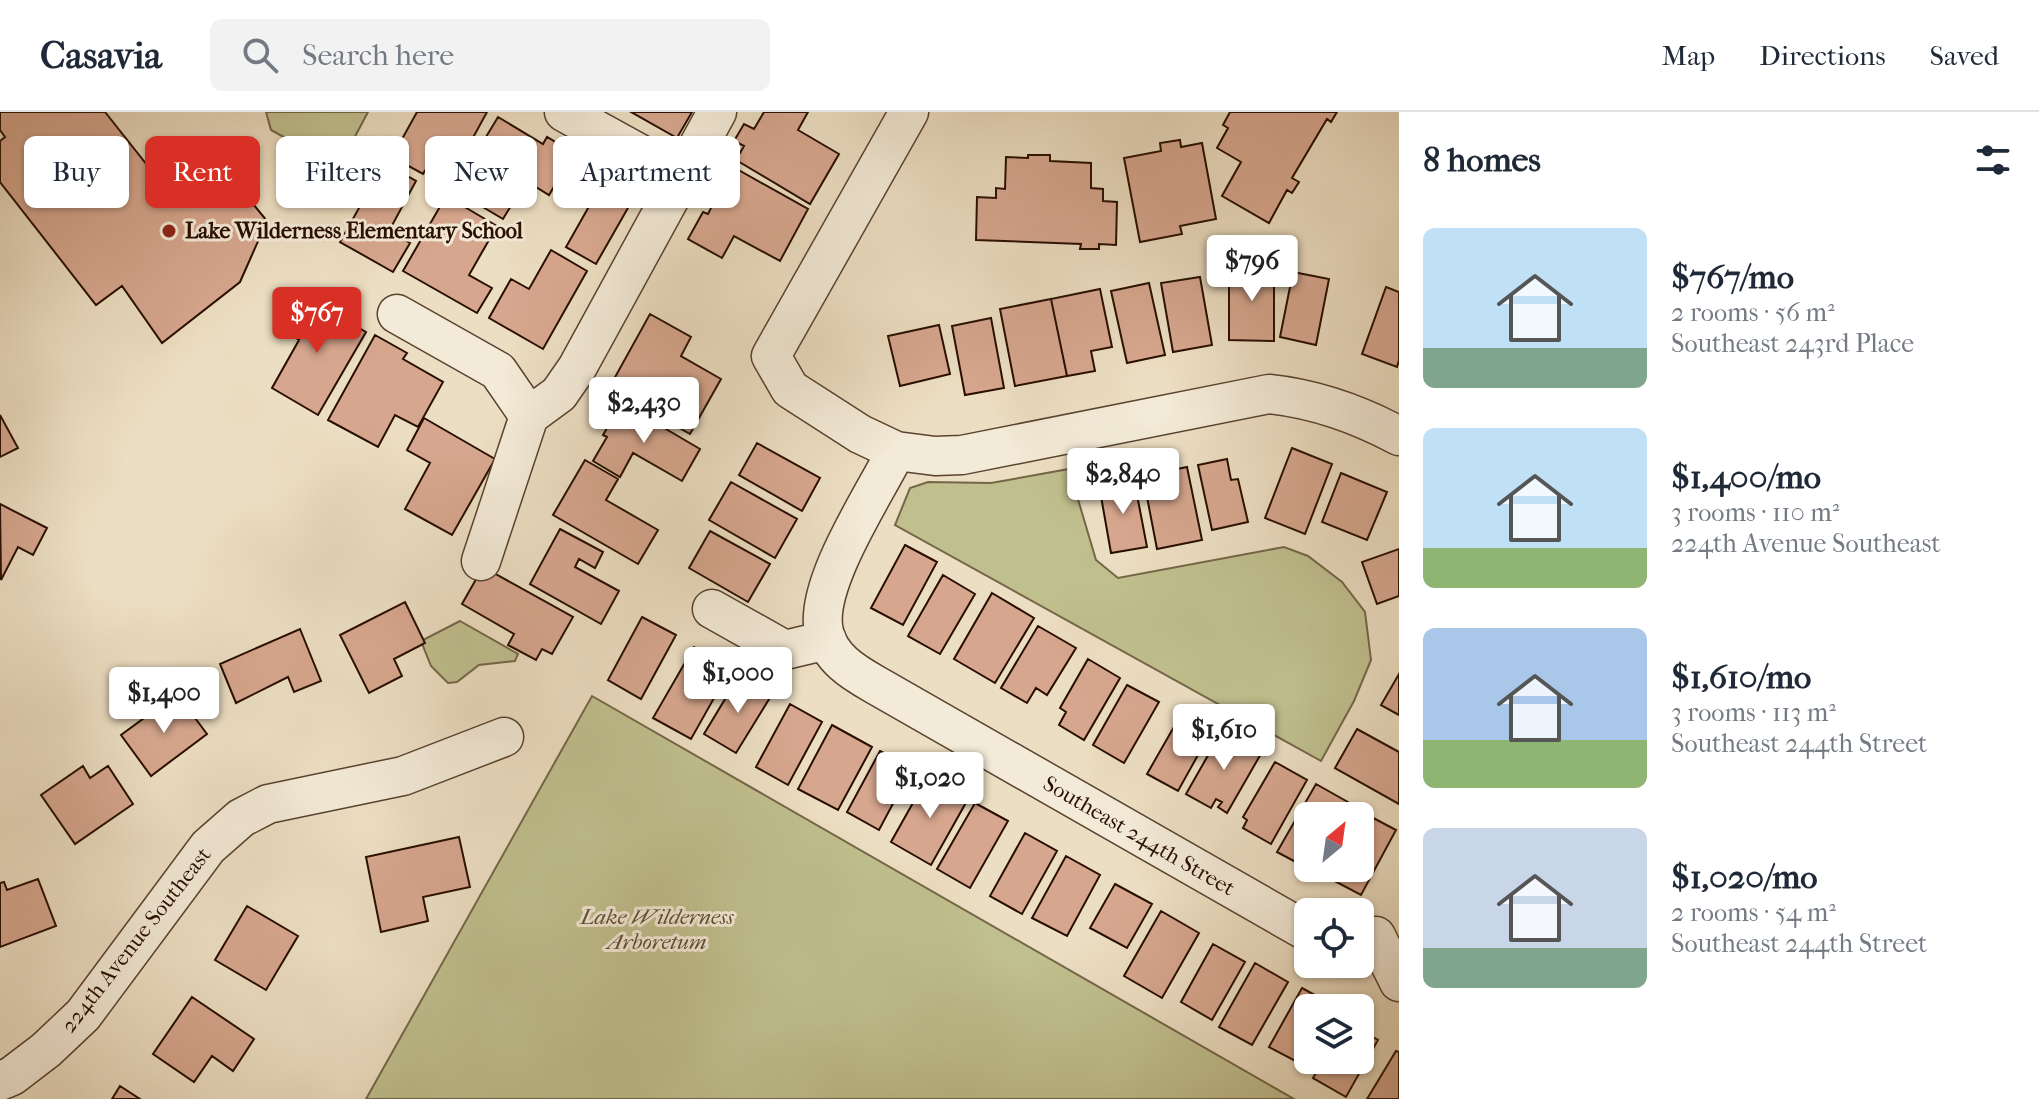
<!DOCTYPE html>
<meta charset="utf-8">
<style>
:root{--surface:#fff;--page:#f2f2f3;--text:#1f2937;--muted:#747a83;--line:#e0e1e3;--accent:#d93025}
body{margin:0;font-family:"IM FELL French Canon",serif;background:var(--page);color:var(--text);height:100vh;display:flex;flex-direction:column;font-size:30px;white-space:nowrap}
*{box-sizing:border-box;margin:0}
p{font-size:26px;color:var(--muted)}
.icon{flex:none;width:44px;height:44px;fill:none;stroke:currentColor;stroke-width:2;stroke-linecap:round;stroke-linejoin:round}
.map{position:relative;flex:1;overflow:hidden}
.drawer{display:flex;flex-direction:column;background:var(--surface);width:640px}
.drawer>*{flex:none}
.top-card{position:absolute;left:24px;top:24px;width:760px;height:72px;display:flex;gap:16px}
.needle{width:52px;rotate:29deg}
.fabs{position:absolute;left:1294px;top:690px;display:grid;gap:16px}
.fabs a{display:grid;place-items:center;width:80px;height:80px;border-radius:12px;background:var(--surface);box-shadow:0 2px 6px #0004;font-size:40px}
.price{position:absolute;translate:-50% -68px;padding:0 18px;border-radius:8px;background:#fff;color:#222;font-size:26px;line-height:52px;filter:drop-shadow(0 2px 4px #0008)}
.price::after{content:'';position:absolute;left:50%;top:48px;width:24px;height:18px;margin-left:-12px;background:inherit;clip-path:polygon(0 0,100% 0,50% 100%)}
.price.selected{background:var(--accent);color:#fff}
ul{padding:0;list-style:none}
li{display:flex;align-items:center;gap:24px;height:200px;padding:0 24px}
li span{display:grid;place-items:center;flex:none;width:224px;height:160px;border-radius:12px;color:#555}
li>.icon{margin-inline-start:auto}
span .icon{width:96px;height:96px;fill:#fffc;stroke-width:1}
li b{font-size:34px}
h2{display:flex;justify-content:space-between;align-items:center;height:96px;padding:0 24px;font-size:34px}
.tag{padding:0 28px;border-radius:12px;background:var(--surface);box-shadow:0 2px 6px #0004;font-size:28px;line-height:72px}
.tag.selected{background:var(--accent);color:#fff}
header{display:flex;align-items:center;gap:48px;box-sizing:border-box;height:112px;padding:0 40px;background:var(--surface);border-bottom:2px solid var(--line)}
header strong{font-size:38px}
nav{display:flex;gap:44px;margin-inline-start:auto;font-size:28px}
.search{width:560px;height:72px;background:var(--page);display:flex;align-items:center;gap:20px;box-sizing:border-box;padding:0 28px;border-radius:12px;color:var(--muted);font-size:30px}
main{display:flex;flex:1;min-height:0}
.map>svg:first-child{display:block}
.green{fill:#c0bf8e;stroke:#746647;stroke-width:2}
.building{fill:#d6a68e;stroke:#280e00;stroke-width:2}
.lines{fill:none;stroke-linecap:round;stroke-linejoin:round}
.minor-casing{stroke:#594230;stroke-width:41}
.minor{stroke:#f3ead7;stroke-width:38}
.poi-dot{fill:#8f2418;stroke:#f3ead7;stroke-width:3}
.labels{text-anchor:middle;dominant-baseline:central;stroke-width:6;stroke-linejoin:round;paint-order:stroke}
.poi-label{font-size:22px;font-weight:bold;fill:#280e00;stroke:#f3ead7;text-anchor:start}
.street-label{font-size:22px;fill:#280e00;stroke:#f3ead7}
.park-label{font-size:22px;font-style:italic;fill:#5d4c32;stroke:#f3ead7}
</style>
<header>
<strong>Casavia</strong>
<div class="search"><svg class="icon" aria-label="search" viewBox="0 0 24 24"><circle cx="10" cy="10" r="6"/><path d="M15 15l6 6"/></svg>Search here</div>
<nav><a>Map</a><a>Directions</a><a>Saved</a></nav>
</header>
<main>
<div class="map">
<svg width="1399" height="987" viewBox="0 0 1399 987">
<rect width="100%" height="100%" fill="#ecdec2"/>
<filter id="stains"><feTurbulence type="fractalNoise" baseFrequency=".0025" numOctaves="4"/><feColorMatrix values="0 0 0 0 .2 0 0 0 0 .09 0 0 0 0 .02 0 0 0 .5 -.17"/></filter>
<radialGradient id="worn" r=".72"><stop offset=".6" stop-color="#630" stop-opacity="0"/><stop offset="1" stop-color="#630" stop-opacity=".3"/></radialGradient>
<!-- green -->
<path class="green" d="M266,0h102l-17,32 -40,8 -40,-22z
M1069,357l27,91 22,18 166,-31 24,9 34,26 23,30 6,48 -17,41 -33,60 -426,-236 15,-37 18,-6 63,1z
M460,509l58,33 -3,7 -36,4 -22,17 -9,1 -17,-17 -10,-25z
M592,584l702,403h-928z"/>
<!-- building -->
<path class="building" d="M0,0h105l73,92 44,-38 45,55 -27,61 -78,61 -40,-57 -26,19 -96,-123v-41l5,-4 -5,-7z
M417,0h70l-18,33 -8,-4 -14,24 -14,-8 -10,17 -31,-17z
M631,0h61l-15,26z
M764,0h44l-10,18 41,24 -29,50 -74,-44 8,-14 -10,-5 10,-17 10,5z
M1230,0h107l-6,10 -4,-3 -35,59 7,4 -7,11 -5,-3 -18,33 -47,-27 19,-34 -24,-14 11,-20 -5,-3z
M498,5l45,27 4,-7 27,16 -25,42 -23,-14 -23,38 -49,-29z
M1180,28l1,7 21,-4 14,76 -36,7 2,8 -42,8 -16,-84 37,-7 -1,-8z
M581,37l60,36 -45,79 -30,-17 30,-53 -31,-18z
M1028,43h22v6l41,2v25l12,1v12l14,1 -1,43 -17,-1v5h-19l1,-5 -105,-4 1,-43 19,1v-10l9,1 1,-32 22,1z
M384,51l32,18 -27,50 21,12 -17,29 -53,-30z
M735,56l73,41 -28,52 -46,-25 -12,22 -34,-19 15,-27 5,2 7,-14 -9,-5 9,-17 11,6z
M446,84l51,30 -28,49 23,13 -15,25 -74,-42z
M551,138l36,21 -44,78 -54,-31 22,-39 18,10z
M1229,153h45v76l-45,-1z
M1293,160l36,7 -13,66 -36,-8z
M1200,165l12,68 -39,7 -12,-69z
M1149,171l16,72 -38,8 -16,-72z
M1386,175l13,5v68l-2,7 -35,-13z
M1100,177l12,58 -21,4 4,20 -28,5 -16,-77z
M305,185l61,35 -48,83 -46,-27 27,-48 -14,-9z
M1051,187l16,77 -52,10 -15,-77z
M650,202l41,23 -10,19 40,23 -31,55 -81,-46z
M991,206l13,70 -39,7 -13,-69z
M939,213l11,49 -50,12 -12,-50z
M375,223l32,18 -4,6 40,23 -25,45 -23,-12 -17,32 -50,-27z
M620,293l33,18 2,-4 13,7 -2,3 34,20 -18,32 -49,-28 -13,24 -27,-16 14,-24 -4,-2z
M0,303l18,33 -18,9z
M424,306l71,41 -43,76 -47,-26 25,-46 -23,-13z
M757,331l63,35 -18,33 -63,-36z
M1292,336l40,16 -27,70 -40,-16z
M1227,347l4,21 7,-1 10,43 -36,8 -14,-65z
M585,348l33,19 -12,21 52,30 -20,34 -85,-49z
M1187,355l15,73 -45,9 -14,-73z
M1341,361l46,19 -20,48 -45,-18z
M1134,367l13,68 -36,6 -12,-68z
M731,370l66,37 -22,39 -66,-38z
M0,392l47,24 -14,27 -15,-8 -17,33z
M560,417l43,23 -8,16 -16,-9 -4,8 44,24 -18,33 -71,-40z
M710,419l60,33 -22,38 -59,-34z
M905,433l32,17 -34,63 -32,-17z
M1399,437v47l-22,8 -15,-42z
M483,455l90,50 -21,37 -10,-5 -6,11 -28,-15 6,-11 -52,-30z
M943,463l32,19 -35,60 -32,-18z
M992,481l42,25 -39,65 -41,-24z
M405,490l20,41 -31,16 8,17 -33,17 -29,-58z
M642,505l34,18 -35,64 -33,-19z
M1038,514l38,22 -29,47 -11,-7 -9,15 -26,-15z
M300,517l21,52 -27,11 -6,-15 -52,26 -16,-39z
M694,535l37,21 -40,71 -38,-21z
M1088,547l32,19 -36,62 -25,-15 7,-13 -6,-4z
M1399,562v41l-18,-10z
M739,564l32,20 -35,57 -32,-19z
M1127,573l32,17 -35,61 -31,-18z
M177,582l30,40 -56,42 -30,-41z
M790,592l32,18 -34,63 -32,-18z
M1183,599l30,17 -35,63 -31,-17z
M832,613l40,22 -34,63 -40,-21z
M1223,617l39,23 -35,61 -9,-6 4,-5 -6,-3 -5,9 -25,-14z
M1357,617l42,23v52l-64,-36z
M880,639l32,17 -33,62 -32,-18z
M1275,650l32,18 -36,64 -28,-16 4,-8 -4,-3z
M83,654l7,12 18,-12 25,38 -58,40 -34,-49z
M928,664l40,23 -37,66 -40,-23z
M1316,672l39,22 -6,10h-41v47l-3,4 -28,-15z
M975,691l33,18 -38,67 -33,-19z
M1362,700l34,18 -35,65 -34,-18 5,-9h28v-52z
M1025,721l32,18 -35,63 -32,-18z
M459,725l11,50 -47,10 5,24 -47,11 -15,-75z
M1066,744l34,19 -33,61 -35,-18z
M38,767l18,47 -56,21v-64l4,-1 3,8z
M1115,772l37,20 -25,44 -37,-20z
M247,794l51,30 -32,54 -51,-30z
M1161,799l38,22 -37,65 -38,-22z
M1213,832l32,18 -33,58 -31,-18z
M1255,851l33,19 -36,63 -33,-18z
M1302,876l33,18 -27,2v48l-5,9 -34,-18z
M192,885l62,42 -21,32 -21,-15 -18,26 -41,-28z
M1360,918l18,10 -32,57 -33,-19 10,-18h37z
M1396,939l3,1v47h-32z
M120,974l20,13h-28z"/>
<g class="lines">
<defs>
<path id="minor" d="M564,0l116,64
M909,0l-138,244 19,33 70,45 36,17 39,5 27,-1 307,-61c47,5 89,20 130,42
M397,202l101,57 31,45
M529,304l30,-22 18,-26 140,-256
M896,339c-21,43 -83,134 -72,181 6,26 29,40 50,52l434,248
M481,449l48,-145
M712,497l73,41 42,-10
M1376,824l23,46
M0,969l12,-5 34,-26 37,-35 125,-168 33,-29 27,-14 135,-28 101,-39"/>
</defs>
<!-- minor casing -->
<use href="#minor" class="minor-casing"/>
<!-- minor -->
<use href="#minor" class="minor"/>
</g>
<!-- markers -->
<circle class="poi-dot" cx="169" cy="119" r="8"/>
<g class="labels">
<!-- poi labels -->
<g class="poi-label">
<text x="185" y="119">Lake Wilderness Elementary School</text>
</g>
<!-- street labels -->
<g class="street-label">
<text transform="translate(1139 724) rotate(30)">Southeast 244th Street</text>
<text transform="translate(136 828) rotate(-52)">224th Avenue Southeast</text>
</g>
<!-- park labels -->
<g class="park-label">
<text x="657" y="805">Lake Wilderness<tspan x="657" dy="25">Arboretum</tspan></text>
</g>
</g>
<rect width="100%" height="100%" filter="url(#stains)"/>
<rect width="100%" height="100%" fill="url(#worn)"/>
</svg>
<div class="fabs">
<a><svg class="needle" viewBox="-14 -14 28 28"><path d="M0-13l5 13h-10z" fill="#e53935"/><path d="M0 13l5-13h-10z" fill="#747a83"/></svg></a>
<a><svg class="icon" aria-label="locate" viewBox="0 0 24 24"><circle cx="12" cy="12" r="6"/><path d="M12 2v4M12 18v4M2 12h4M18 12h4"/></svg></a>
<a><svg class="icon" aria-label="layers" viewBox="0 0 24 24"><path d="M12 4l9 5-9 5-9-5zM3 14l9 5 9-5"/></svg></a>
</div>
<b class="price" style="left:1252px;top:191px">$796</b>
<b class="price selected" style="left:317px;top:243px">$767</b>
<b class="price" style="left:644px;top:333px">$2,430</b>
<b class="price" style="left:1123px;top:404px">$2,840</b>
<b class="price" style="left:738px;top:603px">$1,000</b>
<b class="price" style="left:164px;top:623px">$1,400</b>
<b class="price" style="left:1224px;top:660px">$1,610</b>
<b class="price" style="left:930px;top:708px">$1,020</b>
<div class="top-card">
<a class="tag">Buy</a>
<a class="tag selected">Rent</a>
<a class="tag">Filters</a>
<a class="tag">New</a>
<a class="tag">Apartment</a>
</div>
</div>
<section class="drawer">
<h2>8 homes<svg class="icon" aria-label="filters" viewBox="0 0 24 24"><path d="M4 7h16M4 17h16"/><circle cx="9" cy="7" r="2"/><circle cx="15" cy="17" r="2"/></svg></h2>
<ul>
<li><span style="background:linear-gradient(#bfe0f5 75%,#7fa58c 0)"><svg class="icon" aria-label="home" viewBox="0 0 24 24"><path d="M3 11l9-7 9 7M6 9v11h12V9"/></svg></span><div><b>$767/mo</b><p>2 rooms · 56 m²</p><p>Southeast 243rd Place</p></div></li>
<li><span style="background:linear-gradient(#bfe0f5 75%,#8fb573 0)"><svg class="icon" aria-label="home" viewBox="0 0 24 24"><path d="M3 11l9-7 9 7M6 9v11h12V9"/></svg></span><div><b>$1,400/mo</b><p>3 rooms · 110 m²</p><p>224th Avenue Southeast</p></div></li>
<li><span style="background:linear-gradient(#a9c7e8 70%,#8fb573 0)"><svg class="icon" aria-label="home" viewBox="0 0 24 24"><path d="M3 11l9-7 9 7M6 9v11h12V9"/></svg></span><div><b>$1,610/mo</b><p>3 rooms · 113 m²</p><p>Southeast 244th Street</p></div></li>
<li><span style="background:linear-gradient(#c9d6e8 75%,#7fa58c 0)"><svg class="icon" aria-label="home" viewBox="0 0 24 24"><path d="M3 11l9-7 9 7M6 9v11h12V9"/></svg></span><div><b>$1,020/mo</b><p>2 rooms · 54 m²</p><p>Southeast 244th Street</p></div></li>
</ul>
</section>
</main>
